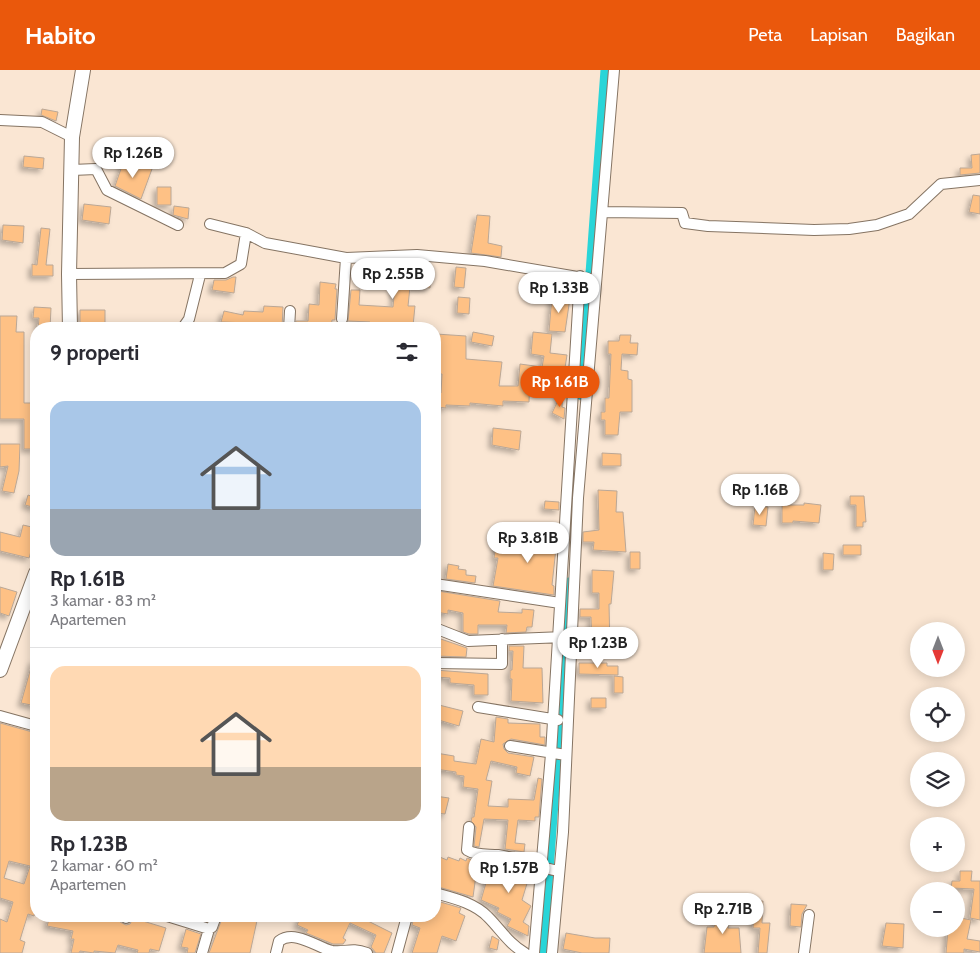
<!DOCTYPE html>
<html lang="id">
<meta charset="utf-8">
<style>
:root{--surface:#fff;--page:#f2f2f3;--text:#2b2b33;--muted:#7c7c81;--line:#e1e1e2;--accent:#ea580c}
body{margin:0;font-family:Cabin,sans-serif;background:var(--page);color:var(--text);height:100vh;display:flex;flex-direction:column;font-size:19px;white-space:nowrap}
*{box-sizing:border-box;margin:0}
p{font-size:16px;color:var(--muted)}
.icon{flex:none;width:28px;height:28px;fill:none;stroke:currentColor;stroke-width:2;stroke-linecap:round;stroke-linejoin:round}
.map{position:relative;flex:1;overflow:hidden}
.details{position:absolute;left:30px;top:252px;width:411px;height:600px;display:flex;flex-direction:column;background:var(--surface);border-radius:20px;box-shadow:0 2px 12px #0003}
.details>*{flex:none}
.needle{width:32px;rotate:180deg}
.tools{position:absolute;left:910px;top:552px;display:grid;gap:10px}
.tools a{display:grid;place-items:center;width:55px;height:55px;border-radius:50%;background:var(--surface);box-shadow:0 2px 12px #0003;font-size:25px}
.price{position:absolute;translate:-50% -42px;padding:0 11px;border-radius:18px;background:#fff;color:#222;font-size:16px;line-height:32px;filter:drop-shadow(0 1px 2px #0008)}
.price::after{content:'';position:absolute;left:50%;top:30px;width:15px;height:11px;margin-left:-8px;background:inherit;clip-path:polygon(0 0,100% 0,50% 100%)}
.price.on{background:var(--accent);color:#fff}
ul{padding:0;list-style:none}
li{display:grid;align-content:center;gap:10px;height:265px;padding:0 20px}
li+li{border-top:1px solid var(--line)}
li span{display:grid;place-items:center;height:155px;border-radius:15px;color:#555}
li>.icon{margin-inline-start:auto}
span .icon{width:90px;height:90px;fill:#fffc;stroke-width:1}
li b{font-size:21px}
h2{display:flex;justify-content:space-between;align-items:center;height:60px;padding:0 20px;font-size:21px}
header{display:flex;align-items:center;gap:30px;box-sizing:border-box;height:70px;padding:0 25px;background:var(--accent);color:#fff}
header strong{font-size:24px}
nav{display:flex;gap:28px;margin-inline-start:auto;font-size:18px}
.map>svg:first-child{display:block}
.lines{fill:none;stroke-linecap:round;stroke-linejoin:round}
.canal{stroke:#29d5d8;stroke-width:11}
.building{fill:#fec185;stroke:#baa796;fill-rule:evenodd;filter:url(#shadow)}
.street-casing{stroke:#857463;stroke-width:12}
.secondary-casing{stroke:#857463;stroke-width:16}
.street{stroke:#fff;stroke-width:10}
.secondary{stroke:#fff;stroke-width:14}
</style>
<header>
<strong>Habito</strong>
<nav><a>Peta</a><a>Lapisan</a><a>Bagikan</a></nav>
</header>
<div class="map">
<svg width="980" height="883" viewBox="0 0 980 883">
<defs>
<filter id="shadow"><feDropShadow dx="-3.5" dy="3.5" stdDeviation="2.5" flood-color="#0004"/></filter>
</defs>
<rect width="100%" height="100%" fill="#fae6d3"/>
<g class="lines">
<!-- canal -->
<path class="canal" d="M582,325l24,-325
M542,883l27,-370"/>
</g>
<!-- building -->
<path class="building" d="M42,39l16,3 -2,9 -15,-6z
M980,84v19l-20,2v-7h12l-1,-13z
M24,86l20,2 -1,11 -20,-2z
M124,90l28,9 -11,30 -26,-13z
M157,117h14v18h-14z
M973,125l7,1v18l-11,-2z
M84,134l27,3 -2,17 -27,-4z
M174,136l15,2 -1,11 -15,-4z
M477,145l13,1 -2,27 14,3 -1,11 -30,-4z
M3,155l21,1 -1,17 -21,-3z
M41,158l9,1 -4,36h7v11h-21v-12l5,1z
M413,192l-1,4 19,1 -1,21 -20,-1 -2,19h7l-2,20 -21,-1v2l-22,2v-7l-22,-1 3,-31h9l-1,15 34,2 4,-44z
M456,197l10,1 -2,20 -10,-1z
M233,207h3l-2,16 -22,-3 2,-10h12z
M320,212l16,2 -1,5h2l-2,31h-3l-1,9h-35v-8h12l1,-17 10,1z
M552,226l18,2 -5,34 -16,-1z
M458,227l12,1 -1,16 -12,-1z
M264,236l19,1 -1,22h-33v-6l-28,-1 3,-11 19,4 1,-4 19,1z
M34,237l17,1 -1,21h-12l1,-11h-6z
M80,240h25v19h-25z
M0,246h17l-1,16h8v71h12v46h-12v-30h-24z
M473,262l21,4 -2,10 -21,-4z
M533,262l19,2 -2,19 17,2 -4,26 -33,-5 -1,26 -26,-1v5l-33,-3v3l-24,-1v3l-9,-1 1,-12 3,-2 1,-19h-6v-40l30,2v23l36,3 -3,24h19l2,-22 22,3 2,-11 -13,-2z
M620,265h11l-1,8h8l-1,12 -15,-1 -1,16 7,1v8l4,1v32h-12l-2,23h-13v-15h-4v-8h4v-14h4l2,-44h-3v-13h11z
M563,320l-1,17 3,1 -1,11 -12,-6z
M493,358l28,3 -2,19 -27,-5z
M0,374h20l-1,27 -5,22 -12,-2 6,-25 -8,1z
M602,383l19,1v12h-19z
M598,420l19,1 -1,21h7l3,40 -33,-2 1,-8h-11v-10l16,-2z
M28,425l8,3v10l-11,-3z
M850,426h14l2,26h-3v5h-7v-22h-6z
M545,431l14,1v8l-15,-1z
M804,433l17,2 -2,18 -26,-2v2h-11v-18h22z
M755,436l13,1 -2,19 -13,-1z
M23,455l13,3v15l-2,-1 -5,16 -29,-7v-19l20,5z
M533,458l25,2 -6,55 2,1v9l-61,-9 5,-28h-4l2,-14 35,3z
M843,475h18v10h-18z
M630,482h10v17h-10z
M823,483l11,1 -1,16h-10z
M448,494l11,2 -1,3 8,1v5l10,1 -1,7 -29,-4z
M592,500l22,1 -3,33h-2l1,44h-18l-1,-31h-11v-8h19v-16h-7z
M0,517l17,5 -8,24 -9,-3z
M438,521l62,10 -2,11 24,1v-4l12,1 -2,17h-5l-1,5 -20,1 1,-8h-29v9h-9l-6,-2v-19l-15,-3v4l-13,-2z
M435,567l32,11 -1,9 -31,-1z
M509,576h15l-1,22h19l1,35 -32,-2 1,-22h-2v-9h2l1,-19h-4z
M33,590l3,1v45l-15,-3z
M579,593h28v3h11v9l-39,-1z
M435,600l53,4v21h-14v-10l-24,-2v-5l-15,-1z
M614,606l9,1v16h-9z
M591,628h15v10h-15z
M435,634l28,7 -4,15 -24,-7z
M496,647l12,2v4l32,1v13h5v8l-34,-6 -8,5 1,5 4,4 26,4 -4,19 -14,-3 1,-6 -26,-6 -5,19 6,1 -4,25 20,1v-8l26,1 4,-22 4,1 -3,38h-4v4l-17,-1 -3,23 10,1 -1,8 -19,-3 3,-29 -24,-1 -5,28 -5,-1 2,-19 -5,-6 1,-4h2l4,-28 -15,-2 1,-11 -8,-1v-3l-21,-3 1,-16 18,3v5l22,3 5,-25 13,3z
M0,653l36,10 -2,27 2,1v146l-2,9 -6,-2 -5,16 -3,10 5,2 -3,11h-22v-34l7,3 6,-20 -13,-4zM9,791l21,5 -6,18 -20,-6z
M435,726l14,2 -4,16 -10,-1z
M435,785l12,5 1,-3 11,4 1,-3 6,3 1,-3 5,2 -2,5 7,3 -4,29 -38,-11z
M492,792l42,10v5h-5l-7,23 9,6 -8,16 6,4 -1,10 -21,-10 4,-7 -14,-7 2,-4 -18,-8z
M960,801h12l-1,10h9v39l-10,-2 4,-29 -23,-1 1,-7h8z
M437,831l24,7 -2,5 6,3 -9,25 -14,-5 -5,17h-25l8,-25 -8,-3 2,-9h21z
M754,831h9l-1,22h8l-3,30h-9l2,-25h-7z
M791,834l16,1 -5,9 -1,13 -11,-1z
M717,836l14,1 -3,21h11l2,25h-37l3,-26h7z
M50,846h69l1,6 6,3 4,-1 3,-6 33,10 -7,23 -9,-2 -1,4h-12l1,-3 -20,-5 -3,8 -21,-2v2l-14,-2 -1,2h-8l3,-14h-3l2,-8 -26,-5z
M223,846h35l-8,37h-41z
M301,846h57l34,17 -8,20h-8l-5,-6 5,-12 -26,-12 -7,15 3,2 -3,4h-10l-27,-11 2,-3 -11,-5z
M956,847l15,3 -4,19 13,2v11l-16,-3v4h-18l2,-24h8z
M886,853l18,1 -1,24 -21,-2z
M186,859l15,5 -6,19h-8l1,-5 -7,-1z
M566,863l29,5h15l-1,15h-27l-19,-4z
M492,866l7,4 -2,10 -8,-2z"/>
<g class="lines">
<defs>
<path id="street" d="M0,50l42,2 30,15
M72,100l24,-1 11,21 71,35
M604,142l78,1 3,10 23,3 106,4 35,-1 28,-4 32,-11 32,-30 39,-4
M210,154l36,9 19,10 81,15 71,-3 68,6 110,19
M69,204l156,-1 16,-9 5,-31
M342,249l4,-61
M182,259l7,-10 11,-44
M289,259l1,-18
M435,514l125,19
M435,558l33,13 96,-4
M435,593l67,1v-25
M478,637l80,13
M0,646l36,10
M510,676l56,9
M469,757l-2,23c9,6 21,4 31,5 21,3 40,13 61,16
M435,823c18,5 40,10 53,24 13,13 21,27 37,36
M167,846l42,13 3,-2 4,-11
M126,848v-2
M202,883l7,-24
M276,883l3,-12c16,-12 39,7 53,10 13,2 19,-4 35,2
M397,883l10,-37
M534,883l17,-199 29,-478
M552,883l11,-121 15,-334 36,-428
M804,883l5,-38"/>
<path id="secondary" d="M70,259l-1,-55 3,-137 11,-67
M0,600l36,-97"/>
</defs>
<!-- street casing -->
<use href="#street" class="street-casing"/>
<!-- secondary casing -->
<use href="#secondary" class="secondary-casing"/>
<!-- street -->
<use href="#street" class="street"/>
<!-- secondary -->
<use href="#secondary" class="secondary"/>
</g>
</svg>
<div class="tools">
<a><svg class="needle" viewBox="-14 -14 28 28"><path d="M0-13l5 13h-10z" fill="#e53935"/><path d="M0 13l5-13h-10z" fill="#7c7c81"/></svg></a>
<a><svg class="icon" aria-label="locate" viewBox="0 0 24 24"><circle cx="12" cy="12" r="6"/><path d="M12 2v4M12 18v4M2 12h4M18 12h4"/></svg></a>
<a><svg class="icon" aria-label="layers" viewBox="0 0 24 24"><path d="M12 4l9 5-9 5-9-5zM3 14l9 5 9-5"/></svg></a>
<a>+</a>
<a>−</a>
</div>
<b class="price" style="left:133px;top:109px">Rp 1.26B</b>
<b class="price" style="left:393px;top:230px">Rp 2.55B</b>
<b class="price" style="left:559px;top:244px">Rp 1.33B</b>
<b class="price on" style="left:560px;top:338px">Rp 1.61B</b>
<b class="price" style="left:760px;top:446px">Rp 1.16B</b>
<b class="price" style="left:528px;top:494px">Rp 3.81B</b>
<b class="price" style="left:598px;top:599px">Rp 1.23B</b>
<b class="price" style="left:509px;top:824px">Rp 1.57B</b>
<b class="price" style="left:723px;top:865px">Rp 2.71B</b>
<section class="details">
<h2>9 properti<svg class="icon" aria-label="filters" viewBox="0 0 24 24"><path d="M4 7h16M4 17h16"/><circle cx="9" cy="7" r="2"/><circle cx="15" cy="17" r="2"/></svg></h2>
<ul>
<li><span style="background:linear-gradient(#a9c7e8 70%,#9aa5b1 0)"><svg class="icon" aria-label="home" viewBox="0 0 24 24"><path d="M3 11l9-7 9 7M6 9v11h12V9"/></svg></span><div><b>Rp 1.61B</b><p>3 kamar · 83 m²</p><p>Apartemen</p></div></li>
<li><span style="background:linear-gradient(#ffd9b3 65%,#b9a48a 0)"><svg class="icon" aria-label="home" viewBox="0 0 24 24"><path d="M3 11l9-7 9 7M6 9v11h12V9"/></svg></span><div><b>Rp 1.23B</b><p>2 kamar · 60 m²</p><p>Apartemen</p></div></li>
</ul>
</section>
</div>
